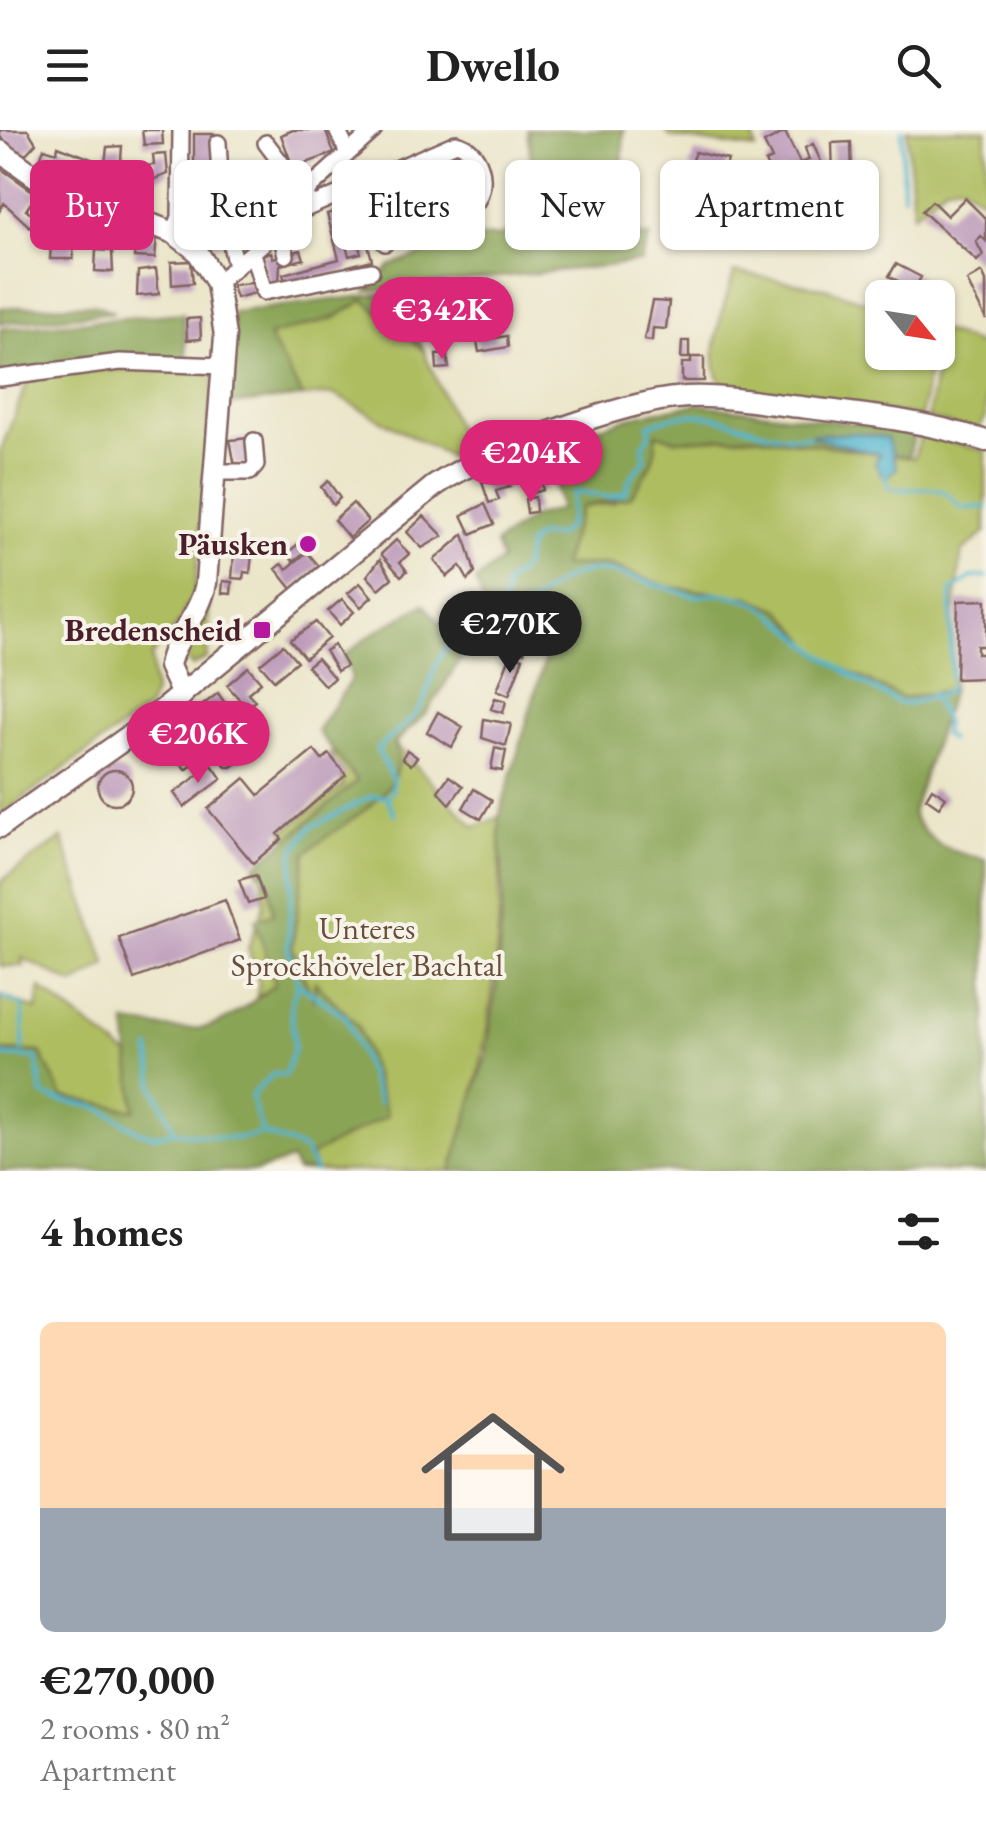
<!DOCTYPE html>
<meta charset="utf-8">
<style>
:root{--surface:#fff;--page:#f6f6f6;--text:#222;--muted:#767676;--line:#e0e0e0;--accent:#db2777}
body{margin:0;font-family:"EB Garamond",serif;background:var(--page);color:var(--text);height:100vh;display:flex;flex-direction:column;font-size:38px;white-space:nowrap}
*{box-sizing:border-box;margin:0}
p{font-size:32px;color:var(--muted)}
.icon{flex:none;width:55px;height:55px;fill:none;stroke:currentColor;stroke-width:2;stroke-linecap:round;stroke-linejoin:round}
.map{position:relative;height:1041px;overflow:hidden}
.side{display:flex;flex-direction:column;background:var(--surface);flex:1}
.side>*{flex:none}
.banner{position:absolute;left:30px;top:30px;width:928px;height:90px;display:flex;gap:20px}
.needle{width:65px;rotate:120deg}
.fabs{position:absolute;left:865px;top:150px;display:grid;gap:20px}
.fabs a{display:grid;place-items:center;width:90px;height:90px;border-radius:15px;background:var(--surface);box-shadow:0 2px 8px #0004;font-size:50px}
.price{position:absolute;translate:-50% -85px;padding:0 22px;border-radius:35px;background:var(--accent);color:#fff;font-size:32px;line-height:65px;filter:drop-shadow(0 2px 5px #0008)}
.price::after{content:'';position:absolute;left:50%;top:60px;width:30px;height:22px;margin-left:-15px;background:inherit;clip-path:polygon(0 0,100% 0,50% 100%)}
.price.on{background:#222;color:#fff}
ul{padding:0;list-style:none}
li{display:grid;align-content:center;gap:20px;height:530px;padding:0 40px}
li+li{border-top:2px solid var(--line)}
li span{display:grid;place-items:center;height:310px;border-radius:15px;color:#555}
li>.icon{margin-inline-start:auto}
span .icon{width:180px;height:180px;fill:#fffc;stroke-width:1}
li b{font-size:42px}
h2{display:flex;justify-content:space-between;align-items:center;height:120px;padding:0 40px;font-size:42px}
.chip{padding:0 35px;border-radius:15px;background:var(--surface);box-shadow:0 2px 8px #0004;font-size:35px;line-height:90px}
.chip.on{background:var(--accent);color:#fff}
header{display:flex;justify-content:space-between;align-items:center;height:130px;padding:0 40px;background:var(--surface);font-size:45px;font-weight:700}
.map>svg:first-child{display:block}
.green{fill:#aebd60;stroke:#7c6e46;stroke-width:2.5}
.forest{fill:#8aa456;stroke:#6a6240;stroke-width:2.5}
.water{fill:#51b6cf;stroke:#4e6a7d;stroke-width:2.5}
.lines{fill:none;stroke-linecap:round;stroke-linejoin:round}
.stream{stroke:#51b6cf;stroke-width:4}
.building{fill:#bb98b9}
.minor-casing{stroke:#826462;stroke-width:20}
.major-casing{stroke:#826462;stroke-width:25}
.minor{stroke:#fff;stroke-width:15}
.major{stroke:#fff;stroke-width:20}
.poi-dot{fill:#b5179e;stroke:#f7f3e8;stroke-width:4}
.labels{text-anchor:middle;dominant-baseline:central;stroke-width:8;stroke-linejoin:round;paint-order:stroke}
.poi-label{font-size:32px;font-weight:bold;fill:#4a1f2b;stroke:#f7f3e8;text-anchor:end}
.park-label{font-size:32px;fill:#684e3b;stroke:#f7f3e8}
</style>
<header><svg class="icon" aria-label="menu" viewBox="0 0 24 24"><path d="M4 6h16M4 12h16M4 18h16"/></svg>Dwello<svg class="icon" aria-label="search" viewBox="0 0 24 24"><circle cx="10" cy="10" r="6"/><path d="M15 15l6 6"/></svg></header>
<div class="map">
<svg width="986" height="1041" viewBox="0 0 986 1041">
<rect width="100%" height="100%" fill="#f7f3e8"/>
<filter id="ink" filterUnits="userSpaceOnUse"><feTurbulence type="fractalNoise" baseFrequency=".01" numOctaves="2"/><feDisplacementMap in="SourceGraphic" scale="20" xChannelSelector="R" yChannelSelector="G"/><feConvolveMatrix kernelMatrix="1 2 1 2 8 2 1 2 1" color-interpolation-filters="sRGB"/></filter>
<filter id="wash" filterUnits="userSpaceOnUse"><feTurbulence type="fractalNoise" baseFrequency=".0048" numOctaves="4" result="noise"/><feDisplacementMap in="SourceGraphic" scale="40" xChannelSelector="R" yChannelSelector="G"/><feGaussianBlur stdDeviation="2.25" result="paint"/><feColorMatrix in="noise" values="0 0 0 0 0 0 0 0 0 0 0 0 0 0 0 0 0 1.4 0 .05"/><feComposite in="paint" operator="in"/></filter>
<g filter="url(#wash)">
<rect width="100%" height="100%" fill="#ebe5c9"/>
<!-- green -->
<path class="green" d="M666,0h86l4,19 -86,-12z
M907,0h79v71l-28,-18 -12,3 -33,28z
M734,142l91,16 57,19v45l49,1 -10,64 -195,-29c-26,-25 0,-86 8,-116z
M364,170l60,51 45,105 -15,3 -121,-65 -30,3 -36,-61 68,-18z
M942,201l44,16v70l-9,15 -49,-14z
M83,239l131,3 -19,217 -15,32 -29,36 3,36 -7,16 -147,106v-363l29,-74z
M655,303l22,7 78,-4 159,22 7,-24 65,17v81l-24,20 -9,66 -1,71 -48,10 -70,-35 -19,-14 -33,-39 -33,-14 -80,-10 -62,-22 -45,1 19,-59 33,-4z
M209,474l-2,54 -15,8 -9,-10z
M393,612l82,85 24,-10c6,123 -10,236 -45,354h-138l-61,-165 4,-23 -11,-35 16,-43 -2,-40 27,-21 -5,-13 60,-46 -14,-31z
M62,708l45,127 -33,19 -52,-26 2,8h-24v-84z
M40,858l89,68 7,55 -74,-14 -22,-45 -40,-1v-56l37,15z"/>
<!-- forest -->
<path class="forest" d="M527,0h97l-5,102 31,5 -9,25 -274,29 23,-25 78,-28 32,-2 21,-11 16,-23z
M397,162l28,59 -61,-51 -30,18 -66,18 35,61 -75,8 5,-93z
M93,174l21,8 -114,11v-15z
M183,183l4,48 -187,14v-46z
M696,274l219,27 -6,26 -154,-21 -78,4 -21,-7c2,27 -11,42 -26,64l-49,10 -19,59 44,-1 63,22 80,11 32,12 34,40 19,14 69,35 49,-10 -40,124c14,31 42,41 74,46v312h-535l35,-116 10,-67 7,-93 -4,-78 59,-203 -29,-3 -25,26 -37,12 -39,62 -33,32c19,52 -57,79 -89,110l-14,95 21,50 2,-16 43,44 29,90 -78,40 7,15h-19l-6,-11 -35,11h-256v-119h40l23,45 72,13 -9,-87c80,11 86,12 149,-39l-20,-65 18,-5 -4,-29 -14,-19 102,-85 -40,-50 35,-53 -8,-22 28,-22 52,-30 25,29 38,-18 -11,-34 25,-21 -6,-16 38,-27 27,-8 -8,-39 20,-10 -5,-22 67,-22z"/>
<!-- water -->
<path class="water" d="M858,303l29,5 10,30 -12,10 -10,-14 4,-10 -73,-19z"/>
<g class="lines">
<!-- stream -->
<path class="stream" d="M902,0l1,66
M885,346l4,12c29,6 52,-11 71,20l26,-1
M489,495l12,5c87,-79 85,-66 193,-34 68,-11 84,27 130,60 22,16 48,33 73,46l10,2 40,-12 3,-6
M951,548v-86l21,-15h14
M931,564l14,27 -2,13 7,6
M387,667l8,18
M299,854l47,33 34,86
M0,866l23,10v45
M150,919l4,38 21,45
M0,925l37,3 5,36c18,10 35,7 54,13 19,6 38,26 56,28 8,1 17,-4 24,-3 25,2 62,12 86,1l-11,-37 22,-22 12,1 9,-28 -3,-42 7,-22 -10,-35 6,-97 17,-24 61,-31 15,1 5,-6 1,-11 -16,-31c15,-14 32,-24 44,-43 10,-16 10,-40 25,-57 24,-24 59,-24 60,-65l17,-16 6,-25 10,-7h18l12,-11 4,-33 37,5 15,-4 5,-15 15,-18 -2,-15 7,-10 -1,-10c67,-31 101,18 160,11
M262,1003l43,17 10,21"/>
</g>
<g id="blocks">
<!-- building -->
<path class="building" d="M0,0h28l8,13 -13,14 -23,-20z
M142,0h20l1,14 -19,1z
M293,0h32l9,23 -41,15 -12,-33z
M785,2l15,31 9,-3 -4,-12 8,-4 13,29 -35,15 -8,-18 -12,5 -6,-13 7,-3 -8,-16z
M194,4h21v37h-21z
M851,12l1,36h-19l-1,-35z
M58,16l36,14 -6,17 -19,-6 3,-10 -14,-4 -4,12 -16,-4 6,-17 13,4z
M122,16l-3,39 -16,-5 4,-33z
M695,22l33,8 -5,17 -34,-9z
M166,24l2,20 -29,11 -2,-18 17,-2 -1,-10z
M453,37l5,15 -10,4 -5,-16z
M0,38l37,26 -11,16 10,6 -6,11 -26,-24 -4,7z
M263,42l32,34 -13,11 -31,-34z
M202,51l12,1 -2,17 -12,-1z
M54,68l18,7 -5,13 -18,-7z
M965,68l21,21v22l-5,-5 -5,5 7,14 -6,6 -55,-50 10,-10 15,15z
M752,70l13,33 10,-4 4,7 -21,9 -16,-43z
M254,71l11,11 -17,16 -11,-12z
M358,76l14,54 -24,6 2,4 -64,14 -3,-10 56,-15 -12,-45 9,-3 13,45 12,-3 -13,-44z
M187,79l30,9 -4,15 10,3 -2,9 -17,-5v-9l-21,-6z
M459,81l6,20 -18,5 -6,-20z
M809,82l4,9 -21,8 -5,-8z
M86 92a8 8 0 1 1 16 0a8 8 0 1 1-16 0Z
M403,87l6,19 -18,5 -5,-20z
M58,104h16l-1,25h-23l1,-15h6z
M136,105l21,2 -2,21 -21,-1z
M96,120l16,1 1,21 -18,-1z
M301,120l3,9 -24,6 -1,18 -10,2 -8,-30 10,-3 2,6z
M191,131l2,22 -21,2 -1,-23z
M896,134l25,13 -7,13 -25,-14z
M156,139l3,25 -22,2 1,-25z
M982,142l4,9v39l-19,-39z
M252,153l3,10 -19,5 -4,-13z
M652,171l17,1 -3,27 -13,-1 -1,13 -8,-1z
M200,188l1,21 -14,1 -1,-21z
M427,192l27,2 -2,20 -27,-3z
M494,203l1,5 12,-2 1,11 -29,5 -3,-16z
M682,211h7v17h-8z
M447,224l2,14 -12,1 -1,-14z
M691,227h13v24h-22v-18h9z
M249,308l2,26 -16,2 -5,-26z
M536,334l7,26 -17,5 -4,-13 8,-3 -4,-12z
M506,344l4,13 -14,4 3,9 -10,3 -7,-21z
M328,351l12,17 -7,7 -12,-18z
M535,367l1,15 -9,1 -2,-14z
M353,373l15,18 -19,17 -15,-18z
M485,374l9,20 -23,10 -9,-19z
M424,386l19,20 -21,12 -15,-16z
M311,404l4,11 -22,16 -6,-8z
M464,404l11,39 -7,7 -8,-14 -13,11 -13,-17z
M396,410l13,14 -9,8 7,9 -6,5 -20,-22z
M228,413l25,2 -3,28 -6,-1 -1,7 -11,-1 2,-24 -7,-1z
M307,422l12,14 -27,23 -16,-20 6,-5 5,5z
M380,429l12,19 -13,11 -12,-13z
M223,451l9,1 -1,12 -9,-1z
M360,453l12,14 -11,10 -13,-14z
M342,469l12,13 -14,13 -12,-14z
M986,470v46h-9v8h9v24l-30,1 2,-78z
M316,492l13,16 -24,20 -15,-18z
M515,501l14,4 -5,17 -14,-5z
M283,515l14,16 -23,19 -14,-16z
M334,515l12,21 -9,5 -12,-20z
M518,526l5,2 -14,37 -12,-5 12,-31 7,3z
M317,528l17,20 -9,8 -18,-20z
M248,537l13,15 -13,11 7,8 -8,7 -20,-23z
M218,563l9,13 -6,5 13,16 10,-7 10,13 -6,5 8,11 -24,18h-6l-23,-37 -13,9 14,17 -18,14 -25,-32z
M495,568l11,3 -3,12 -12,-4z
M438,582l25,15 -11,20 -25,-15z
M484,589l27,5 -5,22 -24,-8z
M495,618l11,3 -4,20 -11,-2z
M314,620l8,10 7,-6 17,21 -68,59 4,5 -29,24 -45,-54 37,-31 14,17z
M407,620l10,7 -6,8 -9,-7z
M212,635l10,14 -38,28 -10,-14z
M98 657a17 17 0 1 1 34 0a17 17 0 1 1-34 0Z
M449,646l14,10 -13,18 -12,-13z
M932,658l14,9 -7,10 -13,-9z
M474,659l18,11 -11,19 -18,-11z
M256,745l8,24 -16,5 -9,-24z
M225,770l15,40 -106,39 -15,-41z"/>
</g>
</g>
<g filter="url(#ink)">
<use href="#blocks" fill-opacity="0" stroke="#826462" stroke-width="2.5"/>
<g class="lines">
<defs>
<path id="minor" d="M337,0l11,23
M218,13l4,62 14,62
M266,13l43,57
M304,63l70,-63
M375,80l10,33
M280,99l6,26
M174,103l6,-16 1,-87
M253,123l11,39 107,-21
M217,153l83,-72 156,-68c25,6 33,38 20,59l-13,5 -27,-12 -61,15 -27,-19
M0,248l120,-16 103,4
M215,342h35l6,-7 -2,-24"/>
<path id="major" d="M0,21l46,33 128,49 23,18 20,32 8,53 -19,247c-6,33 -32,54 -37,83l13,29
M0,697l139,-98 294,-242c46,-33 186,-84 243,-89 35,-4 72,3 107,7 68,8 137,14 203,36"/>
</defs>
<!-- minor casing -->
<use href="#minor" class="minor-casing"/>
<!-- major casing -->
<use href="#major" class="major-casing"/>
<!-- minor -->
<use href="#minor" class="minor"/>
<!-- major -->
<use href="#major" class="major"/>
</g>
</g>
<!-- markers -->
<g class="poi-dot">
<circle cx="308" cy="414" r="10"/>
<rect x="252" y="490" width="20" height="20" rx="5"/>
</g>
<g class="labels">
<!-- poi labels -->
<g class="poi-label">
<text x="288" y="414">Päusken</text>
<text x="242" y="500">Bredenscheid</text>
</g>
<!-- park labels -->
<g class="park-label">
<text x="367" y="798">Unteres<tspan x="367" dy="37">Sprockhöveler Bachtal</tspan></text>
</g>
</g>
</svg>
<div class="fabs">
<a><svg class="needle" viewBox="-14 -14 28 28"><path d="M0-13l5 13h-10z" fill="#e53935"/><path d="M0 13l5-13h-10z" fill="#767676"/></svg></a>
</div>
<b class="price" style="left:442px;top:232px">€342K</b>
<b class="price" style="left:531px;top:375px">€204K</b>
<b class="price on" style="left:510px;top:546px">€270K</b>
<b class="price" style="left:198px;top:656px">€206K</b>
<div class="banner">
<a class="chip on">Buy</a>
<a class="chip">Rent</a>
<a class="chip">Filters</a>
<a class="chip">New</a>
<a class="chip">Apartment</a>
</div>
</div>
<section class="side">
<h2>4 homes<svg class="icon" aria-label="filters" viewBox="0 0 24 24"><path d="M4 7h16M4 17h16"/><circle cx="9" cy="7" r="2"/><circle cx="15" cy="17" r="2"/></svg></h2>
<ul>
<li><span style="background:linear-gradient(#ffd9b3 60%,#9aa5b1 0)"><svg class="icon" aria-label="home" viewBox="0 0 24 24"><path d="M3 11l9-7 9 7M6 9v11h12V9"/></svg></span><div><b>€270,000</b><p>2 rooms · 80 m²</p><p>Apartment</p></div></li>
</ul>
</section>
